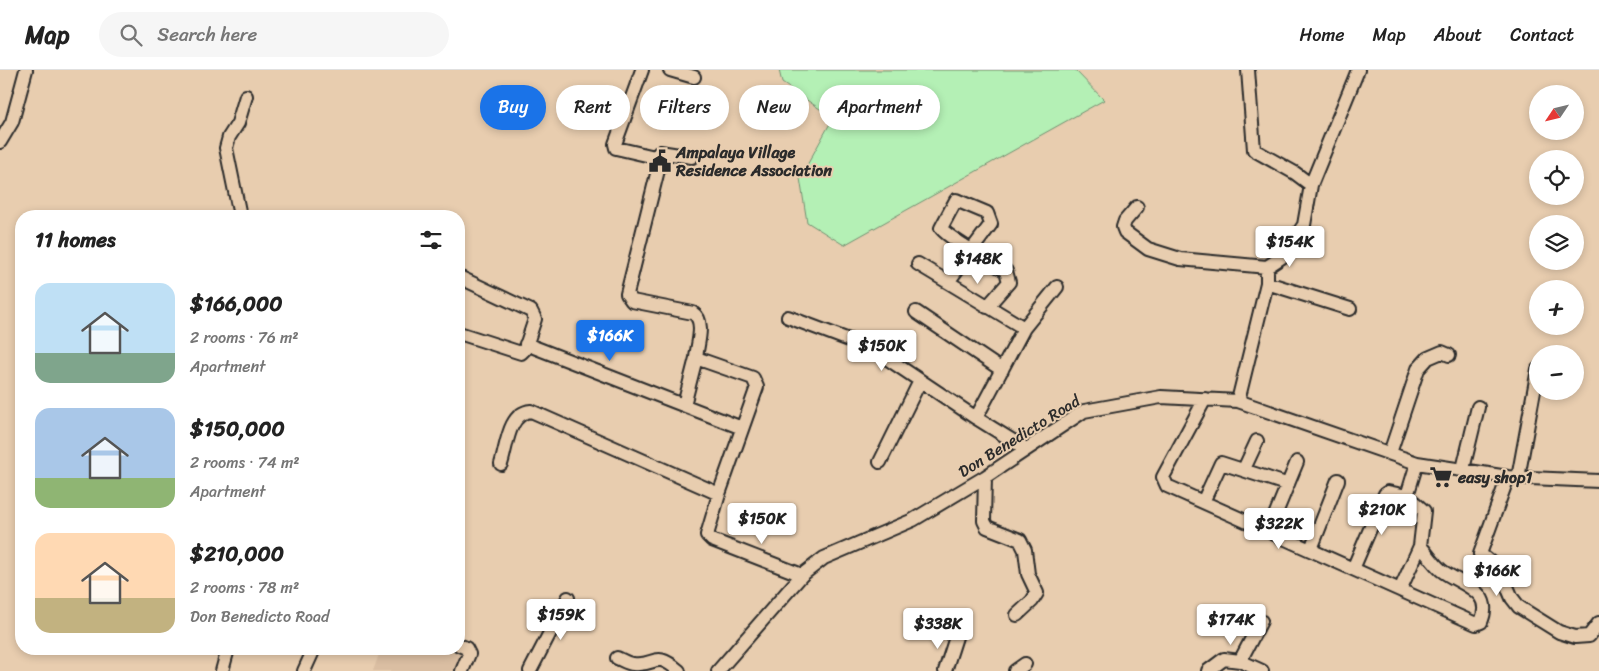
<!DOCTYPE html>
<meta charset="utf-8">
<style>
:root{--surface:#fff;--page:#f6f6f6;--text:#222;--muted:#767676;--line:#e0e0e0;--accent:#1a73e8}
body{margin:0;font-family:Sriracha,sans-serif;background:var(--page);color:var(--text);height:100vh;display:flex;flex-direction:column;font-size:19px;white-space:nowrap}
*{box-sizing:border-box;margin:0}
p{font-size:16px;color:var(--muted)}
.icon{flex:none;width:28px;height:28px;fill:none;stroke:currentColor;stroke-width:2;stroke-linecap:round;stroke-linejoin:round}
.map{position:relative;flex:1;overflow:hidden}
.sheet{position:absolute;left:15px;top:140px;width:450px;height:445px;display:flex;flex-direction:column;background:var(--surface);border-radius:20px;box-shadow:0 2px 8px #0003}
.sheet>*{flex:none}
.banner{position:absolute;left:480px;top:15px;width:475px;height:45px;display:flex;gap:10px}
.needle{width:32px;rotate:235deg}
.fabs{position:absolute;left:1529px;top:15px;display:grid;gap:10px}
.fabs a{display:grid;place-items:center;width:55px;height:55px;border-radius:50%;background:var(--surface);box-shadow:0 2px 8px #0003;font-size:25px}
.price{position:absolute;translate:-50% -42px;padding:0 11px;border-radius:5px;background:#fff;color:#222;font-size:16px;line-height:32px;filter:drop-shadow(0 1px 2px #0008)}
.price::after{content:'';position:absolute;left:50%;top:30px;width:15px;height:11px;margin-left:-8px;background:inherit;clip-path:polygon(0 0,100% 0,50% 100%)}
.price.selected{background:var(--accent);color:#fff}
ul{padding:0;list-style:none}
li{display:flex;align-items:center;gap:15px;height:125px;padding:0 20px}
li span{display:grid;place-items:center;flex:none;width:140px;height:100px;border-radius:15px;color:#555}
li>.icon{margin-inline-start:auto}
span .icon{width:60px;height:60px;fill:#fffc;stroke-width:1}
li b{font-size:21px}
h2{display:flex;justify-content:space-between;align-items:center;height:60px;padding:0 20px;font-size:21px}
.pill{padding:0 18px;border-radius:22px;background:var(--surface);box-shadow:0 2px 8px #0003;font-size:18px;line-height:45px}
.pill.selected{background:var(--accent);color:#fff}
header{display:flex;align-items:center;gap:30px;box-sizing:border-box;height:70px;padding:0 25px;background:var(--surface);border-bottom:1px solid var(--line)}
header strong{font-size:24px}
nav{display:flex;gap:28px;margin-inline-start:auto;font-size:18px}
.search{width:350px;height:45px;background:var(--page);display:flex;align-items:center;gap:12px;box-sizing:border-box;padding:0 18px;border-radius:28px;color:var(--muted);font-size:19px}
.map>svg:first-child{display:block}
.built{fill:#dabea2}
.green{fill:#b4f0b5;stroke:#708e70}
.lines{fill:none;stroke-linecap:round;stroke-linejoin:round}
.minor-casing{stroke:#2b2b2b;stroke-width:16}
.minor{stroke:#e8cdaf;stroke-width:12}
.labels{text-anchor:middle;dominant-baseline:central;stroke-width:4;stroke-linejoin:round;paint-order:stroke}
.poi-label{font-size:16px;font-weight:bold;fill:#2b2b2b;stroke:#e8cdaf;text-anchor:start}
.street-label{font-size:16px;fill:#2b2b2b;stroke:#e8cdaf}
</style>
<header>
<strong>Map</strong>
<div class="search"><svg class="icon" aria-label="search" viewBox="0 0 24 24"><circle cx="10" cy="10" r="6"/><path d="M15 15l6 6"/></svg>Search here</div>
<nav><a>Home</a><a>Map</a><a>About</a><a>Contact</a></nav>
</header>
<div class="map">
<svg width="1599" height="601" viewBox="0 0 1599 601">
<rect width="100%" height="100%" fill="#e8cdaf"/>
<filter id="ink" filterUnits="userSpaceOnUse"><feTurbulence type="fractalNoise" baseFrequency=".02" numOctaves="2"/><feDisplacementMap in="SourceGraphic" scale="10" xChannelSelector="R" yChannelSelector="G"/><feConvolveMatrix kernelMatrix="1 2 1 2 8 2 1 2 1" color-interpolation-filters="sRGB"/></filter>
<g filter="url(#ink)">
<!-- built -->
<path class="built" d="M381,579h65l17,6 -8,16h-82z"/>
<!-- green -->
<path class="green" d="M779,0h296l29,30 -260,145 -37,-23 -7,-44 33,-60 -51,-35z"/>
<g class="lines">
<defs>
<path id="minor" d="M642,0l-27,74 1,4 39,9 4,9 -32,128 5,7 61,12c13,8 4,32 3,45l57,20 4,9 -38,107 -12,41 5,5 90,35
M670,0l24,7
M0,72l12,-20 14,-52
M655,87l5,-5 32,5
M1311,115l47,-115
M1137,137l-12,14 -2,6 2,5 23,17 32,10 87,8 15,-10 22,-32 7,-40 -16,-12 -41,-23 -6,-80
M240,146l-14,-68 3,-11 9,-14 8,-27
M918,194l106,64
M459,207l72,34 4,8 -10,30 -4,4 -62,-20
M948,212l43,-58 -4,-11 -31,-13 -15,28c8,11 51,34 65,43l3,11 -22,25
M1267,213l83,26
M916,242l86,58
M788,247l85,32 103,69 50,31
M526,274l216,84
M1205,329l-42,78 4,9 309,138 5,-2c14,-32 -21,-37 -40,-52 -8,-7 -14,-17 -21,-24
M1238,331l29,-118v-16
M684,335l12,-47
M976,348l48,-90 33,-41
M1390,383l28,-84 10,-11 14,-6 7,3
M880,392l40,-81
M501,394c6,-18 7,-51 30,-53l188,83
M1244,399l13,-28
M1463,399l15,-62
M985,407l-1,44 3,6 33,13 5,10 3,24 9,19 -5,8 -15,14
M1508,407l-28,77 20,16 12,28 7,9 40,25 16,5 14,-1 10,-13
M1518,408l20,-109
M1407,426l10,-33
M1203,432l18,-39 65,21
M1269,460l28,-68
M1311,479l27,-69
M1353,499l32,-75 3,-2 19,4 17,15 -4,35 -20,44
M459,575l7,3 3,6 -7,17
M617,588c5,2 11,6 16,6 23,3 21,-15 46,7
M1240,591l21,-40
M222,601l6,-22
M304,601l10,-22
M530,601l38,-73
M718,601l84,-96 22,-17 89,-38 72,-43 99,-66 77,-14 77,4 179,62 91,14 91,4
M945,601l11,-34
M1015,601l10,-7
M1208,601l16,-12 16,2 22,10"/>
</defs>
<!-- minor casing -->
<use href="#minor" class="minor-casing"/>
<!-- minor -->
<use href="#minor" class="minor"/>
</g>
</g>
<!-- icons -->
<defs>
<symbol id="civic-bare" viewBox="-9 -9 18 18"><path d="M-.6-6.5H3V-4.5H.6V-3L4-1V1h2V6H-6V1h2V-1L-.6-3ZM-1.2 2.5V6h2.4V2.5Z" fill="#2b2b2b" stroke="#e8cdaf" stroke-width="2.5" paint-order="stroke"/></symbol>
<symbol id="supermarket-bare" viewBox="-9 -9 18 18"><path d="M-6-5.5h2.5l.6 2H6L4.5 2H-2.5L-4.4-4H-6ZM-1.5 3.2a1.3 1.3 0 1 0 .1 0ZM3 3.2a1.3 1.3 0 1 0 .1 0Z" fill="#2b2b2b" stroke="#e8cdaf" stroke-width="2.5" paint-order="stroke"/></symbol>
</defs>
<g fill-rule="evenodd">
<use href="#civic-bare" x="644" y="75" width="32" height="32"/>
<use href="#supermarket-bare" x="1425" y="391" width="32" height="32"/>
</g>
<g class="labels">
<!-- poi labels -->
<g class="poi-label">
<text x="676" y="82">Ampalaya Village<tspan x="676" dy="18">Residence Association</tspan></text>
<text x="1458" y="407">easy shop1</text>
</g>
<!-- street labels -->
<g class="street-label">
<text transform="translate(1019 366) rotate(-32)">Don Benedicto Road</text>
</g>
</g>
</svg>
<div class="fabs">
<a><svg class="needle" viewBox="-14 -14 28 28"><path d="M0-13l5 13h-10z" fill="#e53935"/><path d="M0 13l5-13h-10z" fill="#767676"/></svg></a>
<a><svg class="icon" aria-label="locate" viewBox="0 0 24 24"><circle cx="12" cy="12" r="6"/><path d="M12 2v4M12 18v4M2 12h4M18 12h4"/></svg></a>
<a><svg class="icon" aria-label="layers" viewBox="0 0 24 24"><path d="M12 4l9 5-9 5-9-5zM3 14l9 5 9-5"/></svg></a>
<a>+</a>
<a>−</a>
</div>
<b class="price" style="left:1290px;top:198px">$154K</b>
<b class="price" style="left:978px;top:215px">$148K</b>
<b class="price selected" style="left:610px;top:292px">$166K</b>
<b class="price" style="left:882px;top:302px">$150K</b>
<b class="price" style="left:1382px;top:466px">$210K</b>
<b class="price" style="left:762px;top:475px">$150K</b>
<b class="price" style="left:1279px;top:480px">$322K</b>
<b class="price" style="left:1497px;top:527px">$166K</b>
<b class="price" style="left:561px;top:571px">$159K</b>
<b class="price" style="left:1231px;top:576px">$174K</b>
<b class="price" style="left:938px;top:580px">$338K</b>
<div class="banner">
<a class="pill selected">Buy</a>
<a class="pill">Rent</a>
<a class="pill">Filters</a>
<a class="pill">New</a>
<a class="pill">Apartment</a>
</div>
<section class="sheet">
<h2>11 homes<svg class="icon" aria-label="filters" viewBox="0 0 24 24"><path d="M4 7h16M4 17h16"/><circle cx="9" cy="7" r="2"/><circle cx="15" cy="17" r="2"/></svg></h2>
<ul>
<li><span style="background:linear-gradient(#bfe0f5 70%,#7fa58c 0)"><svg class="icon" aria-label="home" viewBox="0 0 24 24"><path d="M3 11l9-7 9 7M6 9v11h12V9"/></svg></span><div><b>$166,000</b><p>2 rooms · 76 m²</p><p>Apartment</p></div></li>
<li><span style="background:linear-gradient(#a9c7e8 70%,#8fb573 0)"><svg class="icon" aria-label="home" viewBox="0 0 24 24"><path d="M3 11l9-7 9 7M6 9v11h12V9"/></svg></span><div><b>$150,000</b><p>2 rooms · 74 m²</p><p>Apartment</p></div></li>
<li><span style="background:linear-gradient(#ffd9b3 65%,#c2b280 0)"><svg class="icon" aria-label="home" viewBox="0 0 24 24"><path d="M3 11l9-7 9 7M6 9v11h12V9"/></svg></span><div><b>$210,000</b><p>2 rooms · 78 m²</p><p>Don Benedicto Road</p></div></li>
</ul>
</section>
</div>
